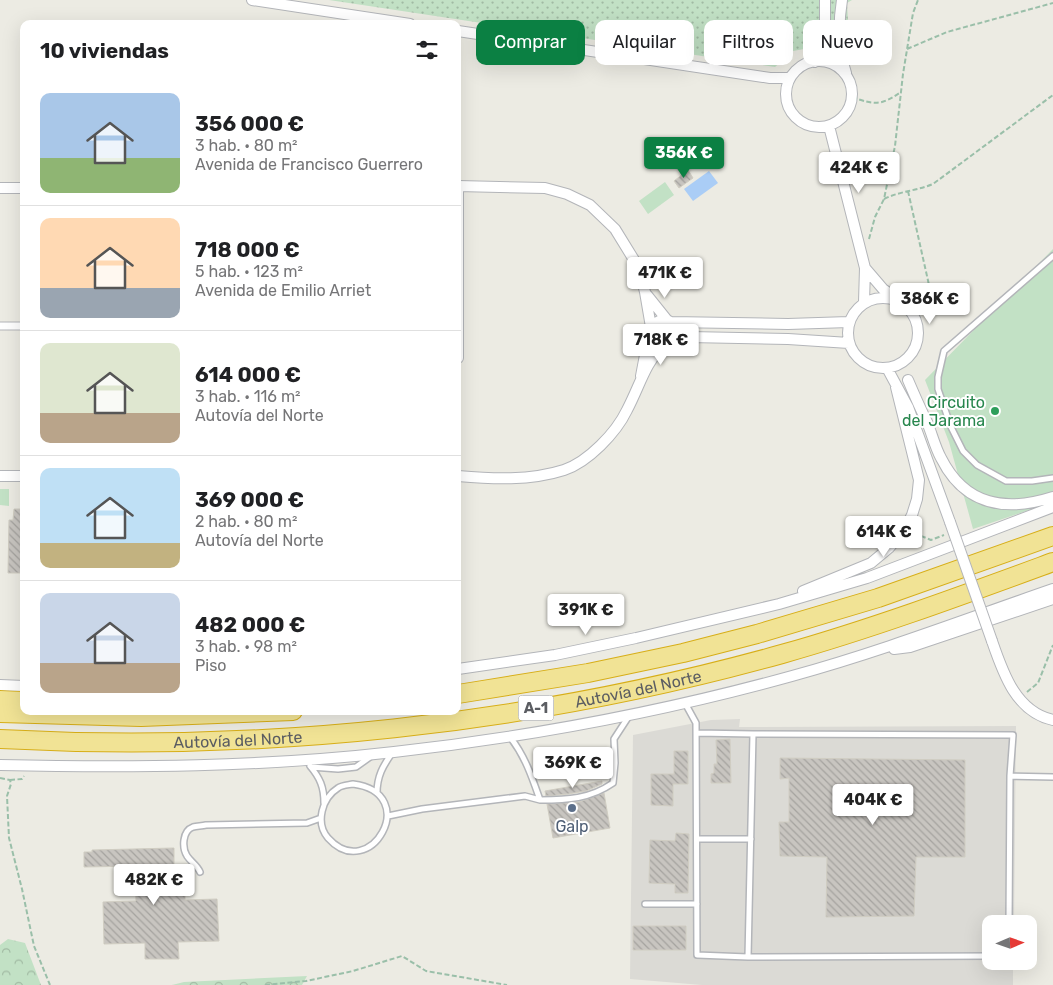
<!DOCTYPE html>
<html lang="es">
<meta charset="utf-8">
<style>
:root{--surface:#fff;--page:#f2f2f2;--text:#202124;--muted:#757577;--line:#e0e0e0;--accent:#0b8043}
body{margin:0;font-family:Rubik,sans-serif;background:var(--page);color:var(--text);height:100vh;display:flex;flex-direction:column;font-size:19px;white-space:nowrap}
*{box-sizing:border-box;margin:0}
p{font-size:16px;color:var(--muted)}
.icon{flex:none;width:28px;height:28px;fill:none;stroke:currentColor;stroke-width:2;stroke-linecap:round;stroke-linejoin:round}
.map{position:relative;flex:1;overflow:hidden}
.details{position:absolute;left:20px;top:20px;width:441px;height:695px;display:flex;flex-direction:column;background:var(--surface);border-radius:10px;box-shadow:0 5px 20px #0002}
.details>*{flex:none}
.top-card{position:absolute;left:476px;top:20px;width:475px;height:45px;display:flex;gap:10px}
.needle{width:32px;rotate:88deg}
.fabs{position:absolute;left:982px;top:915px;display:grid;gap:10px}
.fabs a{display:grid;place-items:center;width:55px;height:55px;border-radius:10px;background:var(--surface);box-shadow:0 5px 20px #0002;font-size:25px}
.price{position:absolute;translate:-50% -42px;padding:0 11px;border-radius:5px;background:#fff;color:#222;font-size:16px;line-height:32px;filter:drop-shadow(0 1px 2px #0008)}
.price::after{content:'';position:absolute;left:50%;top:30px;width:15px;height:11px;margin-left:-8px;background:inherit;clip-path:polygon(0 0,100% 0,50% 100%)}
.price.active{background:var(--accent);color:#fff}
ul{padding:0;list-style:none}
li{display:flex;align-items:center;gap:15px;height:125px;padding:0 20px}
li+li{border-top:1px solid var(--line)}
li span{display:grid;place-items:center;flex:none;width:140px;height:100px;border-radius:10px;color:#555}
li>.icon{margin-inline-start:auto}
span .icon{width:60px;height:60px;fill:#fffc;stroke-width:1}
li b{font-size:21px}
h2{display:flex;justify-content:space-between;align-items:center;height:60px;padding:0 20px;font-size:21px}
.pill{padding:0 18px;border-radius:10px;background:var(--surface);box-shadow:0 5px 20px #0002;font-size:18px;line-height:45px}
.pill.active{background:var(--accent);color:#fff}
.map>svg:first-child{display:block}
.industrial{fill:#dbdad5}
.grass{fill:url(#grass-dots)}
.forest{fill:url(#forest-crowns)}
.garden{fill:#c2e1c5}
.water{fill:#aacdf6}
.building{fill:url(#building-back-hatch);stroke:#d0cdc2}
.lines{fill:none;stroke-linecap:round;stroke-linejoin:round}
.service-casing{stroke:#b3b5b9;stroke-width:8}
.pedestrian-casing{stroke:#b3b5b9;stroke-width:9}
.minor-casing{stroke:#b3b5b9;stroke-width:12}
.motorway-casing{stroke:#d7ae18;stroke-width:20}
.path{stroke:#9abfa9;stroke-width:2;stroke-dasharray:5 2.5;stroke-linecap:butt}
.service{stroke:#fff;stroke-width:5}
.pedestrian{stroke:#fff;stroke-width:7}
.minor{stroke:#fff;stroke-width:10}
.motorway{stroke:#f1e395;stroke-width:18}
.minor-bridge-casing{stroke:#b3b5b9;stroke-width:12;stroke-linecap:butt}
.minor-bridge{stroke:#fff;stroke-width:10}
.leisure-dot{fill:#2e9e5b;stroke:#fff;stroke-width:2}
.service-dot{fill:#5c6f8a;stroke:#fff;stroke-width:2}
.labels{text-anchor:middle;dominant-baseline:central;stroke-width:4;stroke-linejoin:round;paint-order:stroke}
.shield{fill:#fff;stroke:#8c8e91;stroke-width:1}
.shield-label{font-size:15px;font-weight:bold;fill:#5b5d62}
.leisure-label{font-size:16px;fill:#27864d;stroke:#fff;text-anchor:end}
.street-label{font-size:16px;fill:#5b5d62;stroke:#fff}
.service-label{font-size:16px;fill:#4e5e75;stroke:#fff}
</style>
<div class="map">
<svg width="1053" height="985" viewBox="0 0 1053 985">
<defs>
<pattern id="grass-dots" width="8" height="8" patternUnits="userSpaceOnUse" patternTransform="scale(1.25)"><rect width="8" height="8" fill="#c2e1c5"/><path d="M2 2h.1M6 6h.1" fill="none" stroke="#a1baa3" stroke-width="1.8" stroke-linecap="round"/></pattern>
<pattern id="forest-crowns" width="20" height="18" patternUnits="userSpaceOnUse" patternTransform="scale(1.25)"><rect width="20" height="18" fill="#c2e1c5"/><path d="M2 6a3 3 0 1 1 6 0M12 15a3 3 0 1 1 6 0" fill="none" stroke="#a1baa3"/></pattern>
<pattern id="building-back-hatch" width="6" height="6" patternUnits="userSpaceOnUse" patternTransform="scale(1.25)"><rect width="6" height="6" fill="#c8c5c0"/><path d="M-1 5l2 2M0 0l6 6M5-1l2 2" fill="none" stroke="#a5a39f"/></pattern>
</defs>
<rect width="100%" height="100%" fill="#ecebe3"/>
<!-- industrial -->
<path class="industrial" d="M740,719l-1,8 277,-1 -2,198h-23v37h22v24h-311l-72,-6 3,-244 78,-15z"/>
<!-- grass -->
<path class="grass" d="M329,0h523l-5,3 3,58 -29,-15 -28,5 -18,16z"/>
<!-- forest -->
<path class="forest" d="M8,939l17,4 16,42h-41v-40z
M307,976l-5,9h-130l12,-3z"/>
<!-- garden -->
<path class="garden" d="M665,182l9,13 -26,19 -9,-13z
M1053,249v253l-80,27 -24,-87 -24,-62z
M0,489h9v17l-9,-1z"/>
<!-- water -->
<path class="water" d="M709,171l9,12 -25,18 -9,-12z"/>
<!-- building -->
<path class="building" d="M688,170l5,8 -14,10 -5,-7z
M14,509h10v64h-16l1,-53h4z
M730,739l1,44h-20v-9l3,-1v-9h3l-1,-24z
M674,751h14v33h-15v22l-22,-1v-31h23z
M780,758l185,2v97h-49l-2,59 -88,1 1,-60 -47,-1 -1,-34h10v-44l-9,1z
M602,781v3l-16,7 -18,3 -22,2 -1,-5z
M604,793l6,35 -57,10 -6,-34 32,-2z
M676,833l13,1 -1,59h-13v-9l-26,-1 1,-43 25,1z
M174,848v17h-19l1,17 29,-1v19l32,-1 2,42 -41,1 1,17h-34v-16l-41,1 -1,-42 33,-1 -1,-35 -51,1v-15h8v-2z
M633,926h53v24h-53z"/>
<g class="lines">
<defs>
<path id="service" d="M1053,256l-109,95 -6,26v12l13,38 12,24 14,14 29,16h26l21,-3
M685,703l11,20 1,232 51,2
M697,733l56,1
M510,737c15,19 22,40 30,63 27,0 50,-1 73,-17l2,-20 -1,-24 15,-23
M310,766c10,12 14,21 14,37
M311,767l27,2 18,-2 14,-10
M1010,776l43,1
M353,784c70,9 17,101 -25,54 -13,-15 -6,-40 10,-50 4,-3 10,-3 15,-4z
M377,793c0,-17 6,-27 15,-40
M388,816l34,-7 103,-13 15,4
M697,839h54
M200,872c-3,-7 -9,-10 -13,-16 -5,-8 -5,-25 6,-29 4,-1 9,-1 13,-2l101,-2 14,-5
M645,904h52
M991,956l-243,1 5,-223 260,1 -3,41 -1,148"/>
<path id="pedestrian" d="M0,326h24"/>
<path id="minor" d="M252,0l158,24
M842,0c-4,25 -4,49 4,73
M458,31l312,47h18
M786 94a33 33 0 1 1 66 0a33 33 0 1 1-66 0Z
M815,62l10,-17v-45
M829,126l36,142 -1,34
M458,186l87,2 22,6 23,11 25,24 24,39 6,24 7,41 -7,22 -4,21
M0,188h24
M865,268l18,21 13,9
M647,295l20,25
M848 333a35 35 0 1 1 70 0a35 35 0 1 1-70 0Z
M652 332a12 12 0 1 1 24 0a12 12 0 1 1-24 0Z
M671,322l117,2 61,-2
M671,341l18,-4 99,2 61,4
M458,358v-172
M887,368l21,39 42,115
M908,380c6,14 12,28 19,42 5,12 8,25 14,36 24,48 65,54 112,39
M0,476h24
M458,476c34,3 72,5 106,-6 24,-8 52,-37 63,-60 13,-25 17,-44 36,-66
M803,591l68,-28 18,-15 16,-19 7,-14 5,-16 2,-19 -23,-93
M992,641c11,32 24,71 61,79
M894,649l16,-2 143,-48
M458,669l97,-14 81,-17 143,-34 88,-26 186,-71
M0,685l24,1
M0,765c131,3 263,2 394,-13 134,-15 268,-40 398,-76 88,-24 174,-57 261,-87"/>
<g id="motorway">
<path d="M458,694l130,-21 95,-20 74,-19 121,-36 175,-62"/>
<path d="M0,700l24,1"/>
<path d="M0,713l141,4 152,-6"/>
<path id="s1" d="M0,739c262,14 528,-14 782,-85 92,-26 181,-59 271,-92"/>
</g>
</defs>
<!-- service casing -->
<use href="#service" class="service-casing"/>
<!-- pedestrian casing -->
<use href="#pedestrian" class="pedestrian-casing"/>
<!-- minor casing -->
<use href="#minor" class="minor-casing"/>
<!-- motorway casing -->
<use href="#motorway" class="motorway-casing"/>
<!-- path -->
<path class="path" d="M907,49l40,-17 106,-29
M852,97c23,8 28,9 49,-5
M908,191l21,94c-1,14 -6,19 -17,27
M884,199c16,-8 32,-8 49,-15l120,-89
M869,239l6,-22 9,-18 11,-53 8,-72 10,-61 5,-13
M914,533l17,7 13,-5
M1027,692l11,-9 15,-38
M0,778l10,2 1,4 -4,12 2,42 13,51 12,57 16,39
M10,780l12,-1 2,-3
M265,985l41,-4 47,-10 49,-15 24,15 81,14"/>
<!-- service -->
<use href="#service" class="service"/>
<!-- pedestrian -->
<use href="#pedestrian" class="pedestrian"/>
<!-- minor -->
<use href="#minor" class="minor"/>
<!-- motorway -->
<use href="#motorway" class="motorway"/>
<defs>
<path id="minor-bridge" d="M950,522l42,119"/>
</defs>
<!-- minor-bridge casing -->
<use href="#minor-bridge" class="minor-bridge-casing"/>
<!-- minor-bridge -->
<use href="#minor-bridge" class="minor-bridge"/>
</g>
<!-- markers -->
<circle class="leisure-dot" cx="995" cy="411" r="5"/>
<circle class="service-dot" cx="572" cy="808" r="5"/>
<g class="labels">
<!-- shield labels -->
<rect class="shield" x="518.5" y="695.5" width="35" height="25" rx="4"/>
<g class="shield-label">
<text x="536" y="708">A-1</text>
</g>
<!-- leisure labels -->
<g class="leisure-label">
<text x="985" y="402">Circuito<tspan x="985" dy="18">del Jarama</tspan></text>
</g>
<!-- street labels -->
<g class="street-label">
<text stroke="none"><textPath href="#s1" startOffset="642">Autovía del Norte</textPath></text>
<text stroke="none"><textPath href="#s1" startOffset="238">Autovía del Norte</textPath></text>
</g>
<!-- service labels -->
<g class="service-label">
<text x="572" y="826">Galp</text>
</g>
</g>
</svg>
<div class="fabs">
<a><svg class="needle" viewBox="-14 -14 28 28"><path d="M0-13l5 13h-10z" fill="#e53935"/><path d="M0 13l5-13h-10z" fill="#757577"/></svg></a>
</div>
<b class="price active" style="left:684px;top:179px">356K €</b>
<b class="price" style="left:859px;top:194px">424K €</b>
<b class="price" style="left:665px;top:299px">471K €</b>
<b class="price" style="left:930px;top:325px">386K €</b>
<b class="price" style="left:661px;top:366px">718K €</b>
<b class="price" style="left:884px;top:558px">614K €</b>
<b class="price" style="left:586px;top:636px">391K €</b>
<b class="price" style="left:573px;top:789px">369K €</b>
<b class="price" style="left:873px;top:826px">404K €</b>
<b class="price" style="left:154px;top:906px">482K €</b>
<div class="top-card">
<a class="pill active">Comprar</a>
<a class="pill">Alquilar</a>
<a class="pill">Filtros</a>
<a class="pill">Nuevo</a>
</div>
<section class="details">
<h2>10 viviendas<svg class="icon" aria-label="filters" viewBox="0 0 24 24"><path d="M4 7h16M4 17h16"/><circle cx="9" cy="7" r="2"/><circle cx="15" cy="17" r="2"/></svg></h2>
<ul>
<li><span style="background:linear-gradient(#a9c7e8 65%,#8fb573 0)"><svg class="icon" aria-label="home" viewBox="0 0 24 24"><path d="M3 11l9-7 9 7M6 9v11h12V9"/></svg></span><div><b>356 000 €</b><p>3 hab. · 80 m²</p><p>Avenida de Francisco Guerrero</p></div></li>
<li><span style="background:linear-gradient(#ffd9b3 70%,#9aa5b1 0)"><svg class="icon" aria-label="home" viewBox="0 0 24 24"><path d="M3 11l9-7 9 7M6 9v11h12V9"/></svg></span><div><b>718 000 €</b><p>5 hab. · 123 m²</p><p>Avenida de Emilio Arriet</p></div></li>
<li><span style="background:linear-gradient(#dfe7d0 70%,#b9a48a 0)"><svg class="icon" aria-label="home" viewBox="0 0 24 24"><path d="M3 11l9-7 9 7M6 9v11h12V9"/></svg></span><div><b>614 000 €</b><p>3 hab. · 116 m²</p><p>Autovía del Norte</p></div></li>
<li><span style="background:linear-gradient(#bfe0f5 75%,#c2b280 0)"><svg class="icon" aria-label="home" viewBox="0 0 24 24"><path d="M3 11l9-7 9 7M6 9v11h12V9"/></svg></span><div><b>369 000 €</b><p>2 hab. · 80 m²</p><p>Autovía del Norte</p></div></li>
<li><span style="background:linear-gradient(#c9d6e8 70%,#b9a48a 0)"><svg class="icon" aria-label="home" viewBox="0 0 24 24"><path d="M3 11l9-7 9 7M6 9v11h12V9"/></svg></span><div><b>482 000 €</b><p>3 hab. · 98 m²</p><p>Piso</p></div></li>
</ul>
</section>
</div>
